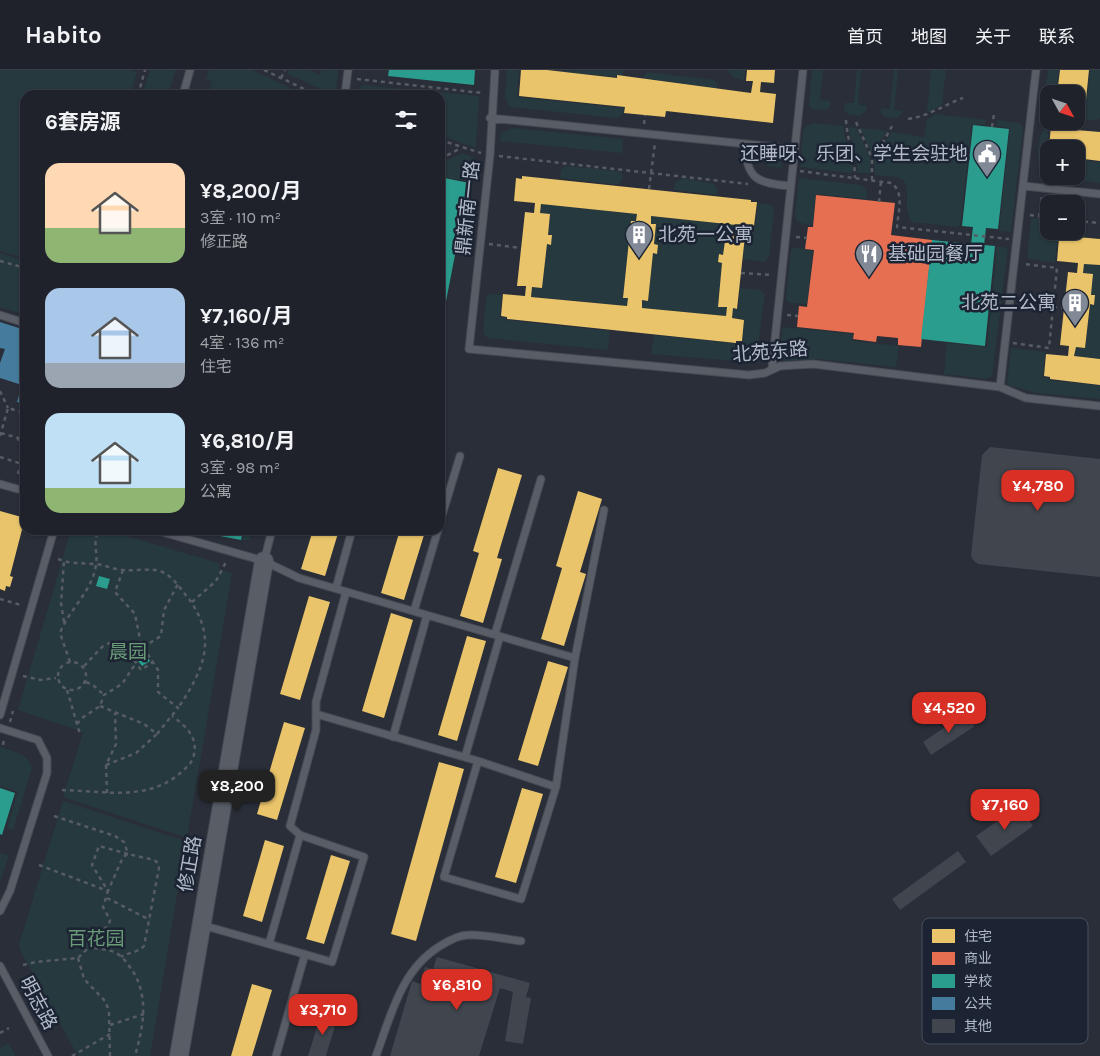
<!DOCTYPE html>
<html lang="zh">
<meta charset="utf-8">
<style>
:root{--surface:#1f222a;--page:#2c2f36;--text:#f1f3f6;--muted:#a1a4a8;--line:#3c3f47;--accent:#d93025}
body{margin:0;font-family:Karla,"Noto Sans SC",sans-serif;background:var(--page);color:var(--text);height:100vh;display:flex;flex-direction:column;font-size:19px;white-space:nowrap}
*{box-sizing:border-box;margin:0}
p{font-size:16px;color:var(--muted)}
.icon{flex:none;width:28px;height:28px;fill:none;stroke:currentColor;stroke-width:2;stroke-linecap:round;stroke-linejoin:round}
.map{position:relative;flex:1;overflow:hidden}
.sheet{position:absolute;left:20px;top:20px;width:425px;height:445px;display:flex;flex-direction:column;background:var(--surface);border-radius:15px;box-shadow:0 1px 4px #0004,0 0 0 1px var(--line)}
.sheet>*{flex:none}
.needle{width:32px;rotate:130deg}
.tools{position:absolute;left:1040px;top:15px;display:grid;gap:10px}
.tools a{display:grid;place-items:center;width:45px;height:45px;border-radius:10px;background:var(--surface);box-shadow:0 1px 4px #0004,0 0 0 1px var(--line);font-size:25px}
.price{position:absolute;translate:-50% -42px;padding:0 11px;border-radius:10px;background:var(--accent);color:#fff;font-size:16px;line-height:32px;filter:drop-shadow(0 1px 2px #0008)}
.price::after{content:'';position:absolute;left:50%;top:30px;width:15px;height:11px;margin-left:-8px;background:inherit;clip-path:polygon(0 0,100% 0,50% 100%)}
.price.on{background:#222;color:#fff}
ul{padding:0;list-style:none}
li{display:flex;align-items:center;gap:15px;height:125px;padding:0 25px}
li span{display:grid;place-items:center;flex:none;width:140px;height:100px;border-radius:15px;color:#555}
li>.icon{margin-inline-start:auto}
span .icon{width:60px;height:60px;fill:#fffc;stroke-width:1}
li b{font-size:21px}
h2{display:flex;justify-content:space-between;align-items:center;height:60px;padding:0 25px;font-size:21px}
header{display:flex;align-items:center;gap:30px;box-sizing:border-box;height:70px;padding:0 25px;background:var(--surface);border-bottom:1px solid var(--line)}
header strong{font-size:24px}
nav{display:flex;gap:28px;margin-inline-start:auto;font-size:18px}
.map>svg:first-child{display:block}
.green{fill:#26393e}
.homes{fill:#e9c46a;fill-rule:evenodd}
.shops{fill:#e76f51}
.schools{fill:#2a9d8f}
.public{fill:#457b9d}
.building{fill:#40454e}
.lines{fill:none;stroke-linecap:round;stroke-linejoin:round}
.service-casing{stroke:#454951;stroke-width:9}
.tertiary-casing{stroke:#454951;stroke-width:20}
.path{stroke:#575c63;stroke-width:2.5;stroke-dasharray:4 4;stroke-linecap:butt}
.service{stroke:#595d66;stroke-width:7}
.tertiary{stroke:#595d66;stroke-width:18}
.labels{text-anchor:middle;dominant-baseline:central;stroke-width:5;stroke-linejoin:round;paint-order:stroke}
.poi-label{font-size:19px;fill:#b2bac9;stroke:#1c2433;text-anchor:end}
.street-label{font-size:19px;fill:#b2bac9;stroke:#1c2433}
.park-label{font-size:19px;fill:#699b77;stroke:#1c2433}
.key{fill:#1c2433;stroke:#495160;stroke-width:1}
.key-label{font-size:14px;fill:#b2bac9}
</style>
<header>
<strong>Habito</strong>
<nav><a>首页</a><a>地图</a><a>关于</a><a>联系</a></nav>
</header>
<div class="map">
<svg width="1100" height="986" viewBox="0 0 1100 986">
<rect width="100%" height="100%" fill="#292e38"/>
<!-- green -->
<path class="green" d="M0,0h130l7,2 -7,23h-105v163l-25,-7z
M150,0h26l-8,25h-26z
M209,0h43l53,25h-97l4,-13 -6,-3z
M289,0h21l10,5 1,-5h17l-2,22 -10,-1 -39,-17z
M507,0h12l-2,27 107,11 -1,6 -6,4 -107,-11 -5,-8z
M623,0v6l-7,-1v2l-63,-6z
M727,0h18l-1,11 -11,-4z
M812,0h11l-3,30 10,1v6l-4,3 -13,-1 -4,-3z
M857,0h4l-3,34 9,2 -1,5 -6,5 -10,-1 -6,-4 1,-8h9z
M894,0h4l-4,40 9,1 -5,7 -13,-1 -4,-4v-5l9,1z
M931,0h15l-4,35 -15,8z
M1048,0h11l-3,24h-7v21l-5,-4v-5z
M1090,0h10v48l-3,2h-13z
M647,2l67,8 3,3v6l-75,-11z
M361,15l118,11 -3,52 -36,-13v-40h-80z
M936,44l50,6 -1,5 -13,-1 -12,102 -3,1 -45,-5c-10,-12 -1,-28 -8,-41l-6,-4 -23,-2 -1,-17 18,-26 32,5 3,-18z
M997,50l23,3 3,5 -12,104 -12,-1 11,-103 -13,-2z
M814,53l30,3c-1,15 9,29 9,45l-3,2 -50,-6 3,-36 3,-5z
M1049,56l-3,30 3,1v19h27v-16l24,2v21l-58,-7c-7,-11 -6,-46 7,-50z
M848,57l8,1 14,29 1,16h-14v-13z
M512,58l111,11 -1,14 -122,-12 1,-8z
M860,58l27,3 -15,23z
M462,83l13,5 -5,24 -30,-6v-12z
M766,83l14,6 2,9 -15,-2z
M565,96l52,5 4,1 2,6 -5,7 -58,-7 1,-8z
M684,108l30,6 3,6v5l-44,-5 3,-9z
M799,108l63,7 5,6v8l-51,-5 -3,32 -16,-4 -2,-6z
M758,133l14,2 2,6 -5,45 -4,6 -22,-3 2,-24 -4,-1 1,-9 13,1z
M541,134l96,10 -1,7h-5l-8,76 5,1 -1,8 -96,-9 1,-10 10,1 5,-44 4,1 1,-10h-4l-8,-22z
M651,146l85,9 -2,9h-8l-3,21 -4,-1 -1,8 4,1 -4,43 9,1 -1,9 -84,-8v-8l5,1 6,-48h4l1,-8 -4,-1 2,-20h-5z
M1031,148l18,2v11h9l-3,32 -28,-5z
M997,176l11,2 -16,128 -5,3 -43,-5 3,-31 40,4z
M795,177l18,4 -6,53 -17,-1 -4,-3 5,-50z
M0,183l25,8v54l-25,-8z
M1084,194l16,1v94l-26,-3 2,-9 9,1 5,-44 4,1 1,-10h-4l2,-21 -10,-1z
M740,218l20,2 5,5 -9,63 -8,4 -97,-8 3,-19 88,9 2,-25 -12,-1 1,-9h5z
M490,224l12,1 -2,22 6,1v2l104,11 -2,19 -121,-12 -4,-5 3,-36z
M783,257l70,7 -1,7 47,5 -3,21 -76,-8 -37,2 -4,-5z
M1011,278l34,4 -2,25 7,1v2l50,5v14l-62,-6 -31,-8z
M71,460h34l114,33v6l13,4 -45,265 -124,-41 20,-65 -65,-22z
M244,460h16l-2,3 -6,1 -3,6 -7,1z
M0,677c14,5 27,5 32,21l-19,62 -6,-2 11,-36 -18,-6z
M63,731l123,40 -36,215h-72l-58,-106 -1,-6z
M0,783l8,2v3l-8,25z
M8,973l8,13h-16v-8z"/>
<!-- homes -->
<path class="homes" d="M521,0h26l70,8v-3l134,18 2,-12h-7l1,-11h28l-1,13 -13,-1 -1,10 16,2 -3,29 -107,-12 -1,6 -41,-4 1,-6 -106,-11z
M1060,0h29l-5,49 -8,-1v-24h-19z
M1066,51h11l-1,9 24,2v29l-24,-3v-9h-27l2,-24 15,2z
M522,106l229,24v2h6l-3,24 -12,-2 -2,11 5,1 -8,73 -4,-1 -1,10 12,2 -2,21h-6v2l-229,-24v-2l-6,-1 2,-22 22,2 1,-10h-9l8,-74 9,1 1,-10 -21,-2 2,-23 6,1zM541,134l96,10 -1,7h-5l-8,77h5l-1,8 -96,-9 1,-10 10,1 5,-44 4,1 1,-10h-4l2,-21 -10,-1zM651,146l85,9 -2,9h-8l-3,21 -4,-1 -1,8 4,1 -4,44h9l-1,9 -84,-8v-8l6,1 5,-48 4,1 1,-9 -4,-1 2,-20h-5z
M1065,166l35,3v26l-16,-1 -1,9 10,1 -2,21h4l-1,10 -4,-1 -5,44 -9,-1 -2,9 26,3v26l-50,-6v-2l-6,-1 2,-22 22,2 1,-10 -9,-1 8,-73 9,1 1,-10 -21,-2 2,-23 6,1z
M498,398l24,7 -25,83 5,1 -19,64 -23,-7 19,-63 -6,-2z
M578,421l24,8 -22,73 6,2 -22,72 -23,-7 21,-71 -6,-2z
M0,441l25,7 -15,58 3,1 -3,10 -4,-1 -1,5 -5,-2z
M313,460h26l-14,46 -24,-7z
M400,460h19l-1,3 6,2 -20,65 -23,-7z
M309,526l21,6 -30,98 -20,-6z
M391,543l22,7 -29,98 -22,-7z
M467,566l19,5 -29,100 -19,-6z
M548,591l20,6 -30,99 -20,-6z
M284,652l21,6 -28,92 -20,-6z
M439,692l25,7 -48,172 -25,-7z
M522,718l21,6 -27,89 -21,-6z
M265,770l19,6 -22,76 -19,-6z
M331,785l19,6 -26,83 -18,-5z
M252,914l20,6 -20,66h-21z"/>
<!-- shops -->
<path class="shops" d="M816,125l79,8 -4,32 41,5 -11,107 -23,-2v-7l-21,-2 -1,6 -23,-3 1,-6 -57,-6 2,-21 8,1 7,-57 -9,-1 3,-22h5z"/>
<!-- schools -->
<path class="schools" d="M389,0h86l-1,15 -86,-9z
M973,55l36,4 -11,100 -12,-1 -2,17 11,1 -10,100 -64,-7 11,-99 39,4 2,-17 -11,-1z
M440,107l29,6 -28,144h-1z
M221,460h22l-2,10 -21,-4z
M99,506l11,3 -3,10 -11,-3z
M140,577l10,14 -8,5 -10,-13z
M0,718l15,5 -13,42 -2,-1z"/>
<!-- public -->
<path class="public" d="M0,252l25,8v74l-8,-2 5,-17 -22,-7v-15l5,-14 -5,-1z"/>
<!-- building -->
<path class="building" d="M990,377l110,12v118l-122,-13 -5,-4 -2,-5 11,-100z
M966,643l9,13 -44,29 -8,-13z
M1019,736l14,20 -42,30 -15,-20z
M958,781l8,11 -66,48 -8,-11z
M437,887l93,26 -4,14 5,1 -8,46 -18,-3 8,-49 -13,-4 -21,68h-89l22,-75 8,3 5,-17 8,2z
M321,944l16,5 -11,37h-18z"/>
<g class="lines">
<defs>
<path id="service" d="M495,0l-5,85 -21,194 280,26 16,-2 15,-7 33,-2 187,23 26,11 74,8
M183,25l7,-25
M345,25l3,-25
M490,48l305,31
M745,74c1,36 13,39 46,42
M1024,116l76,8
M0,245l25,8
M772,298l31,-298
M1000,317l36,-317
M0,414l25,7
M440,452l20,-66
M155,460l109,31 35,17 276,80
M264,491l8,-31
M336,518l16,-58
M414,541l24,-81
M495,564l46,-155
M316,644l162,47 78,26
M0,645l54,-185
M0,658l38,12 9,18v15l-37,118 -10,20
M393,667l34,-122
M465,687l35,-121
M478,691l-34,116 77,22 35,-112 19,-129 29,-148
M202,855l130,37 32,-105 -64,-22
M269,874l31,-109 -10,-9 26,-96v-28l30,-110
M0,896l48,90
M276,986l29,-102
M376,986c15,-41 25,-86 64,-110 8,-5 18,-11 28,-11 17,-1 36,4 53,6"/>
<path id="tertiary" d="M179,986l85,-495"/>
</defs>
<!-- service casing -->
<use href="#service" class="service-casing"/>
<!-- tertiary casing -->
<use href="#tertiary" class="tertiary-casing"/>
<!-- path -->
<path class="path" d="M264,0l53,25
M281,8l4,-8
M357,9l125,14
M138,25l7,-25
M908,49c21,-3 36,-14 55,-21
M846,50c1,20 9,37 9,58
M856,52l16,36
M644,54l1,-9
M992,57l2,-13
M440,70l41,13
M499,86l249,28
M440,89l21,-11
M800,101l91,12c14,9 7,29 6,44l112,12
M872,110v-22l9,-12 11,-20
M649,119l6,-46
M879,132l2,-21
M1030,145l19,3
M1039,147l3,-21
M1076,151l24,2
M796,167l11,1
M489,174l32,4
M0,191l25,7
M741,203l30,2
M1053,237l11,1
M787,245l11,1
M1013,273l36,5 8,-80 -33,-4
M0,321l8,17
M25,362l-6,4 -1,6 7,8
M1,363l17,5
M0,366l8,-28 17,5
M0,387l25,8
M18,404l6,-24
M58,489c12,5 24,4 37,5 10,1 20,6 30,6 11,1 24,-2 35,1 11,4 18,14 25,23 34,42 20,74 -7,114
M123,500l-8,22 20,22 6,30
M0,529l21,6
M192,532l24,-21 10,-19
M64,552l-3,-19 3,-42
M143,577l18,-11 3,-26 14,-26
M58 606a14 14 0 1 1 28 0a14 14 0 1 1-28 0Z
M70,592l-10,-29c9,-24 33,-42 36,-69 2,-12 -4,-22 3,-34
M84,596l18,-19 11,-6 7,2 9,9
M23,606l18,4 15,-2
M86,612l7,3 11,10
M67,620l13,44
M100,636l44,18 13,10 21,-26 -20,-16v-22l-17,-26 -12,8 12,18 12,-8
M10,652l3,-11
M77,654l5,-6 18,-12 4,-11 18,-11 14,-21
M3,675l1,-6
M106,695l30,-12 21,-19
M62,720c39,1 84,11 116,-15 7,-6 15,-12 16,-21 4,-17 -9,-29 -22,-38
M107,723l-1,-28 10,-21 -1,-31
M54,746l61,20 9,6 4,12
M128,784l-29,-8 -7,19 16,26 -5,16 7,13 -1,4 -20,23c9,2 19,2 27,6 8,4 13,13 18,20 15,27 9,54 1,83
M39,795l69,26 15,-34 5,-3 26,6 4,3 1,5 -15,78c-6,7 -16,6 -23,11
M107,828l43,22
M78,888l6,21 22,23 3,11 1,43
M23,895l13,-3 42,-4 11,-11
M110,955l34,-11
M0,963l9,-5
M72,986l38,-22"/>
<!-- service -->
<use href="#service" class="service"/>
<!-- tertiary -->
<use href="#tertiary" class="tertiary"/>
</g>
<!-- icons -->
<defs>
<symbol id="civic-pin" viewBox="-11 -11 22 30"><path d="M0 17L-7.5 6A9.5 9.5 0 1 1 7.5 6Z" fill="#828996" stroke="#1c2433"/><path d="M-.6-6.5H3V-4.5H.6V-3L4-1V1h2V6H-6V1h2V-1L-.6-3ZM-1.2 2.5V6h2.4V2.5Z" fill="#fff"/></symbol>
<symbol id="building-pin" viewBox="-11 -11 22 30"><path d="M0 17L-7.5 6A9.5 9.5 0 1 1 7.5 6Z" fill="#828996" stroke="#1c2433"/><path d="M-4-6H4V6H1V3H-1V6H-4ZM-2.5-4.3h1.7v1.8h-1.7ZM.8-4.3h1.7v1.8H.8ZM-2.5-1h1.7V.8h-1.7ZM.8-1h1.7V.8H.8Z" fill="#fff"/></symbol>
<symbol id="restaurant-pin" viewBox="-11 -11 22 30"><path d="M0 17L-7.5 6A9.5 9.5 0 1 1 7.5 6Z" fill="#828996" stroke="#1c2433"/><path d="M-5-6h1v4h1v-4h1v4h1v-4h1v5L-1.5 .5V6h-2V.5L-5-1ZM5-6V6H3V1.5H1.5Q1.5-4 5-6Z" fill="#fff"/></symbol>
</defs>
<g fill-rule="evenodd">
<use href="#civic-pin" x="971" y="68" width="32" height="43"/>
<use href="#building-pin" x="623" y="149" width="32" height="43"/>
<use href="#restaurant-pin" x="853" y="168" width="32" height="43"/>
<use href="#building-pin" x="1059" y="217" width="32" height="43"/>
</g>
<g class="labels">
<!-- poi labels -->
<g class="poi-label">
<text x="968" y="84">还睡呀、乐团、学生会驻地</text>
<text x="658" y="165" text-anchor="start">北苑一公寓</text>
<text x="888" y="184" text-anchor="start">基础园餐厅</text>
<text x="1056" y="233">北苑二公寓</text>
</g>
<!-- street labels -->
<g class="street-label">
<text transform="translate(468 138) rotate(-84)">鼎新南一路</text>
<text transform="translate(770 282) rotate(-5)">北苑东路</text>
<text transform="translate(190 794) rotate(-80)">修正路</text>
<text transform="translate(38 933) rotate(62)">明志路</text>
</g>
<!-- park labels -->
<g class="park-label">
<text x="128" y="582">晨园</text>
<text x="96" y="869">百花园</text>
</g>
</g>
<!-- legend -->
<rect x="922" y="848" width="166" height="126" rx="8" class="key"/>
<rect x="932" y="859" width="23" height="14" fill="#e9c46a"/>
<rect x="932" y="882" width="23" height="13" fill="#e76f51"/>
<rect x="932" y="904" width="23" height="14" fill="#2a9d8f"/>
<rect x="932" y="927" width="23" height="13" fill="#457b9d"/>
<rect x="932" y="949" width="23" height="14" fill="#40454e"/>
<g class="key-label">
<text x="964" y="871">住宅</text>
<text x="964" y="893">商业</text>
<text x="964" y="916">学校</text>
<text x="964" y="938">公共</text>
<text x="964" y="961">其他</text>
</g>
</svg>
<div class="tools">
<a><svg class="needle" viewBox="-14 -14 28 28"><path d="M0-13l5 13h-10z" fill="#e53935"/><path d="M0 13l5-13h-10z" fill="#a1a4a8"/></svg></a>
<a>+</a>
<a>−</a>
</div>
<b class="price" style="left:1038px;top:442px">¥4,780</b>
<b class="price" style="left:949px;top:664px">¥4,520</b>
<b class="price on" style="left:237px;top:742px">¥8,200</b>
<b class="price" style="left:1005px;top:761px">¥7,160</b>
<b class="price" style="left:457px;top:941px">¥6,810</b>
<b class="price" style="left:323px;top:966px">¥3,710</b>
<section class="sheet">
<h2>6套房源<svg class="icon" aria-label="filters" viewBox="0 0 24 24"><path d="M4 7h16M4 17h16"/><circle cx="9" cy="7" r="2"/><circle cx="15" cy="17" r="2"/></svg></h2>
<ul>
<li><span style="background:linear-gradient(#ffd9b3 65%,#8fb573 0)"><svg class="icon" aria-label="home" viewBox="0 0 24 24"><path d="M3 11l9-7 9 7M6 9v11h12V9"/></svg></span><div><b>¥8,200/月</b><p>3室 · 110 m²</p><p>修正路</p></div></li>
<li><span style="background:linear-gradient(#a9c7e8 75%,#9aa5b1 0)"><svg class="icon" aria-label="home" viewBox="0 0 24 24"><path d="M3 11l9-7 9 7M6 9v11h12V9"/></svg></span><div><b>¥7,160/月</b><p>4室 · 136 m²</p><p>住宅</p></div></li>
<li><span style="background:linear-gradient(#bfe0f5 75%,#8fb573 0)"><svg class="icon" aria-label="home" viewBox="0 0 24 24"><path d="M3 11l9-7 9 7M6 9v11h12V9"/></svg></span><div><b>¥6,810/月</b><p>3室 · 98 m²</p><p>公寓</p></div></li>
</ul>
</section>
</div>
